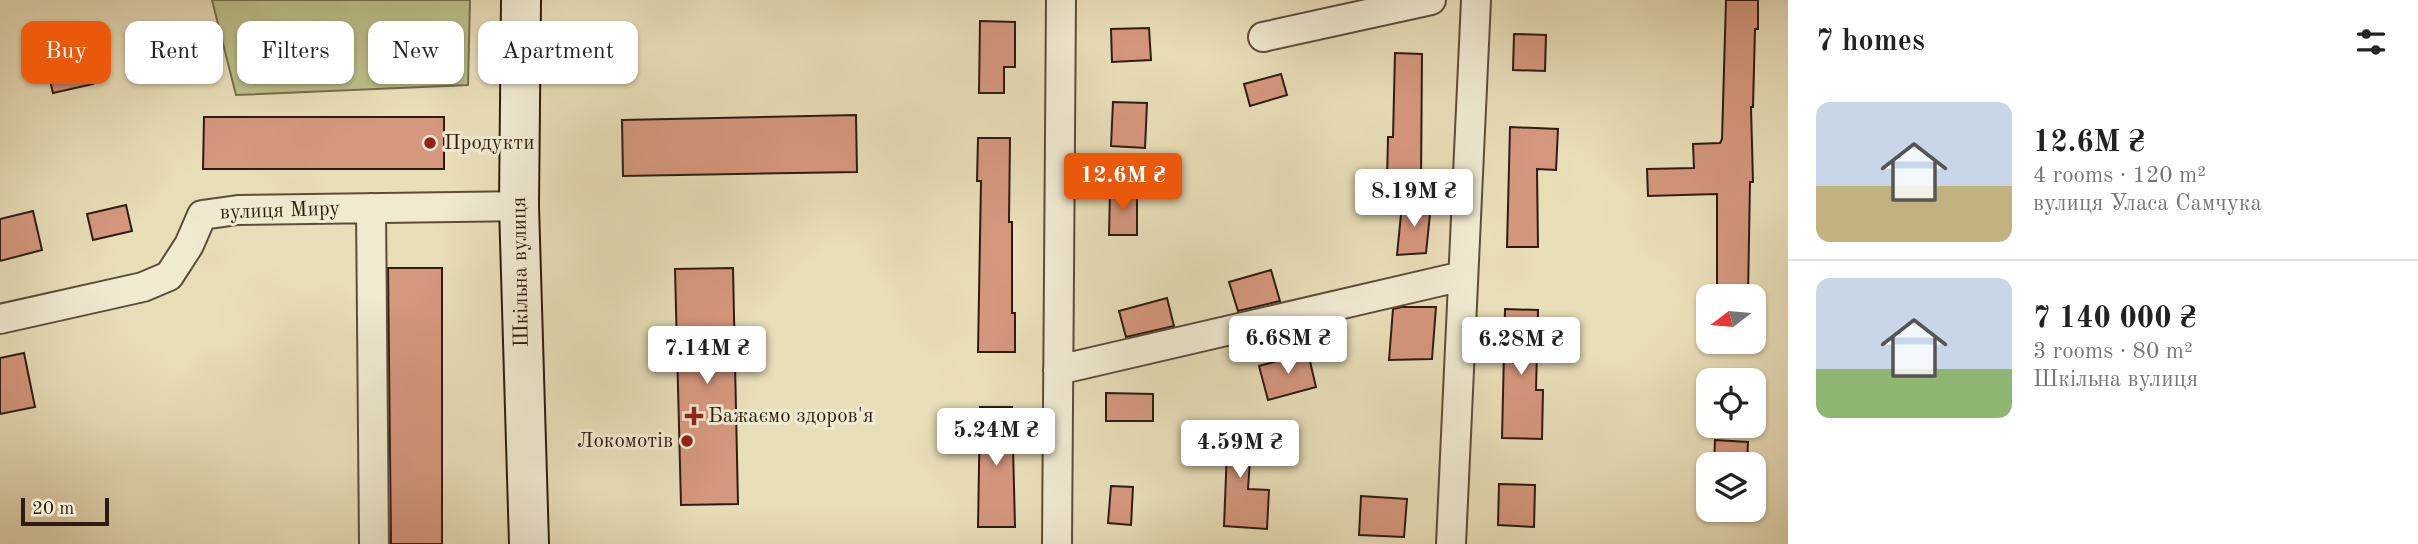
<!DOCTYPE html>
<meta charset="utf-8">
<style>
:root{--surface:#fff;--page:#f6f6f6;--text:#222;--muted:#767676;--line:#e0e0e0;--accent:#ea580c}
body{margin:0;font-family:"Old Standard TT",serif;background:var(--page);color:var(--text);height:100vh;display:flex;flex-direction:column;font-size:26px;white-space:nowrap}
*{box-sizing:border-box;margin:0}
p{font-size:23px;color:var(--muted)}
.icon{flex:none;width:38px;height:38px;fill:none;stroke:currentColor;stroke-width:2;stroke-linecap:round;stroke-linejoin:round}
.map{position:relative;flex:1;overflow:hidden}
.side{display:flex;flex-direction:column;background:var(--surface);width:630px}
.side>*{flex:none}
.top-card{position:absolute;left:21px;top:21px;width:665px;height:63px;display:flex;gap:14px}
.needle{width:46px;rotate:254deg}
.tools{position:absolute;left:1696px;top:284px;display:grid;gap:14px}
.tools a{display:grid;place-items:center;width:70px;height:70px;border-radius:14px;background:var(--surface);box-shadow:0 2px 5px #0004;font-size:35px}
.scale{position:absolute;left:21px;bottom:18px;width:88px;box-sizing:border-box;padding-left:7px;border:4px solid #2f1c10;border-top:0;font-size:19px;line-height:24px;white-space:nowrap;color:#2f1c10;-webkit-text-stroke:5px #f0ead1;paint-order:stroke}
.price{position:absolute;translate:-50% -60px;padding:0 16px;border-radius:7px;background:#fff;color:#222;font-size:23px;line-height:46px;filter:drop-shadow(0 2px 4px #0008)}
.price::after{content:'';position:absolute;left:50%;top:42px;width:21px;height:16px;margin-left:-10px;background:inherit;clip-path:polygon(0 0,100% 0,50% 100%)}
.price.selected{background:var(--accent);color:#fff}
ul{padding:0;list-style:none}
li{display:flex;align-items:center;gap:21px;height:175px;padding:0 28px}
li+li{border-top:2px solid var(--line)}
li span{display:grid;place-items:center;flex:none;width:196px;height:140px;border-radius:14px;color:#555}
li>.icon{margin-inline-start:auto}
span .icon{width:84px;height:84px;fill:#fffc;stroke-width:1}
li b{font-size:30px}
h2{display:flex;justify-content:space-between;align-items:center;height:84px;padding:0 28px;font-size:30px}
.pill{padding:0 24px;border-radius:14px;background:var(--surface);box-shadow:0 2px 5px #0004;font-size:24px;line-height:63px}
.pill.selected{background:var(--accent);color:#fff}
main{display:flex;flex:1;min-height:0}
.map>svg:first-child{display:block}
.green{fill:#bcc08a;stroke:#766e4d;stroke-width:2}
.building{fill:#d5977d;stroke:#2f1c10;stroke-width:2}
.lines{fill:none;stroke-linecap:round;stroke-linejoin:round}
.street-casing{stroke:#5d4c3a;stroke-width:32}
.secondary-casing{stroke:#2f1c10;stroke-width:42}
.street{stroke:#f0ead1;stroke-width:28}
.secondary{stroke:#f0ead1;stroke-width:38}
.poi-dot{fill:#8f2418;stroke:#f0ead1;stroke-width:2.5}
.labels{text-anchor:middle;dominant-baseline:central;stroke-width:6;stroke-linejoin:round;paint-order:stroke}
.poi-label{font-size:21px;fill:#2f1c10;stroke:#f0ead1;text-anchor:start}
.street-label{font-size:21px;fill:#2f1c10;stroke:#f0ead1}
</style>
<main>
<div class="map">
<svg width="1788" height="544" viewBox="0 0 1788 544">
<rect width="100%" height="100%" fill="#e8deb8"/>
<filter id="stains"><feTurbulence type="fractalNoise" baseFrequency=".00286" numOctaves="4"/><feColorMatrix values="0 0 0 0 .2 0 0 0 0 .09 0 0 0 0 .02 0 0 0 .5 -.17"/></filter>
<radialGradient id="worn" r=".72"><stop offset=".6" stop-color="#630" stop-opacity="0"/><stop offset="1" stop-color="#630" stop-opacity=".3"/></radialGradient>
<!-- green -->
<path class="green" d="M212,0h258l-2,85 -232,10z"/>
<!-- building -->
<path class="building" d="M1726,0h32v29h-3l-2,78h-2l2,75h-3l-2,114h-31v-102l-69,2 -1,-27 47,-1 -1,-24 27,-1 2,-4z
M980,21l35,1v45h-11v26h-25z
M1149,28l2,32 -39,2 -1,-33z
M1514,34l32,1 -1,36 -32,-1z
M1395,53l27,1 -1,126 -34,-1 1,-42h5z
M86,55l7,29 -40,9 -7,-29z
M1281,74l6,21 -37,11 -6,-22z
M1113,102l34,1 -2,45 -34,-2z
M856,115l1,57 -234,4 -1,-56z
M204,117h240v52h-241z
M1510,127l48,2 -2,41 -19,-1 1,78h-31z
M978,138h32l-1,84h3v91h3v39h-37l3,-171h-4z
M1110,191h27v44h-28z
M1402,204h29l-5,49 -29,2z
M126,205l6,26 -39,9 -6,-26z
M33,211l9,39 -42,11v-42z
M388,268h54v276h-51z
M733,268l5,236 -57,1 -6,-236z
M1271,270l9,31 -42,10 -9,-29z
M1167,298l7,28 -48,11 -7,-26z
M1402,307h34l-4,52 -43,1 4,-51z
M1505,309l33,1 -2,80h7l-1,49 -40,-1z
M24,353l11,54 -35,7v-56z
M1308,353l8,34 -48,13 -9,-34z
M1106,393l47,1v27h-47z
M980,407h32l3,120h-37z
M1210,428l42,2 -4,59 21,1 -2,39 -43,-3 3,-75 -18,-1z
M1715,440l33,2 -1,22h-33z
M1499,484l36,1 -1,42 -36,-2z
M1111,486l22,1 -2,38 -23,-2z
M1361,496l46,3 -3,38 -45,-2z"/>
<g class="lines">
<defs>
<path id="street" d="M1263,37l168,-37
M371,208l3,336
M0,319l143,-32 26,-11 20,-31 13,-30 36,-5 281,-4
M1058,370l405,-94
M1057,544l4,-544
M1451,544l25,-544"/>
<path id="secondary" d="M521,0l-2,206 10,338"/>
</defs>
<!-- street casing -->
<use href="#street" class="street-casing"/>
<!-- secondary casing -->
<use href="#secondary" class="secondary-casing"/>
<!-- street -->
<use href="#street" class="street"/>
<!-- secondary -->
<use href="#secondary" class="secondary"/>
</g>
<!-- markers -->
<g class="poi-dot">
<circle cx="430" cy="143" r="7"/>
<path d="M690.5 405.5h7v7h7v7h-7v7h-7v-7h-7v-7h7z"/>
<circle cx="687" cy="441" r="7"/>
</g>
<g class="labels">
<!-- poi labels -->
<g class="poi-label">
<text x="444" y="143">Продукти</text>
<text x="708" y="416">Бажаємо здоров'я</text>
<text x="673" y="441" text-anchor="end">Локомотiв</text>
</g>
<!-- street labels -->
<g class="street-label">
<text transform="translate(280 211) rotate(-2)">вулиця Миру</text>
<text transform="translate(521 272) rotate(-91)">Шкільна вулиця</text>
</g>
</g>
<rect width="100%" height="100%" filter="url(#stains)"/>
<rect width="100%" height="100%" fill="url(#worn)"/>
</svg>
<div class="tools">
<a><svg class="needle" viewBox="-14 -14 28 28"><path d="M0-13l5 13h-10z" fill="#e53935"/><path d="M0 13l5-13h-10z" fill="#767676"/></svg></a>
<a><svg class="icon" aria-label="locate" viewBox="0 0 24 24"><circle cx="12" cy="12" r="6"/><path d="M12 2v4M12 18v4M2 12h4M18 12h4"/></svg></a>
<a><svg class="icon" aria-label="layers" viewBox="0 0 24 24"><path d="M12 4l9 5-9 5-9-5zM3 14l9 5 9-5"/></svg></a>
</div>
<div class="scale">20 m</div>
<b class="price selected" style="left:1123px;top:213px">12.6M ₴</b>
<b class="price" style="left:1414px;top:229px">8.19M ₴</b>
<b class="price" style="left:1288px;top:376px">6.68M ₴</b>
<b class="price" style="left:1521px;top:377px">6.28M ₴</b>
<b class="price" style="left:707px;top:386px">7.14M ₴</b>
<b class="price" style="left:996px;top:468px">5.24M ₴</b>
<b class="price" style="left:1240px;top:480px">4.59M ₴</b>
<div class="top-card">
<a class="pill selected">Buy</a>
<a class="pill">Rent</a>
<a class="pill">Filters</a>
<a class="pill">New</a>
<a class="pill">Apartment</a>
</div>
</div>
<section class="side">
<h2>7 homes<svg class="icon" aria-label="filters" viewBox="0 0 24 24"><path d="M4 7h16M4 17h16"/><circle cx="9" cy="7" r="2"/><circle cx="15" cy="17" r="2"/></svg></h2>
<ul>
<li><span style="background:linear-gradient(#c9d6e8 60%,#c2b280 0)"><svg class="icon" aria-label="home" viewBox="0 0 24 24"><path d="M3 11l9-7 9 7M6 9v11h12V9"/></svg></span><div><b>12.6M ₴</b><p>4 rooms · 120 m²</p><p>вулиця Уласа Самчука</p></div></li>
<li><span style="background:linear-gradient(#c9d6e8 65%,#8fb573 0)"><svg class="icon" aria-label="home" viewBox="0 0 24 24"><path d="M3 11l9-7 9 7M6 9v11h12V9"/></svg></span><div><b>7 140 000 ₴</b><p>3 rooms · 80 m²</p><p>Шкільна вулиця</p></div></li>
</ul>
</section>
</main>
